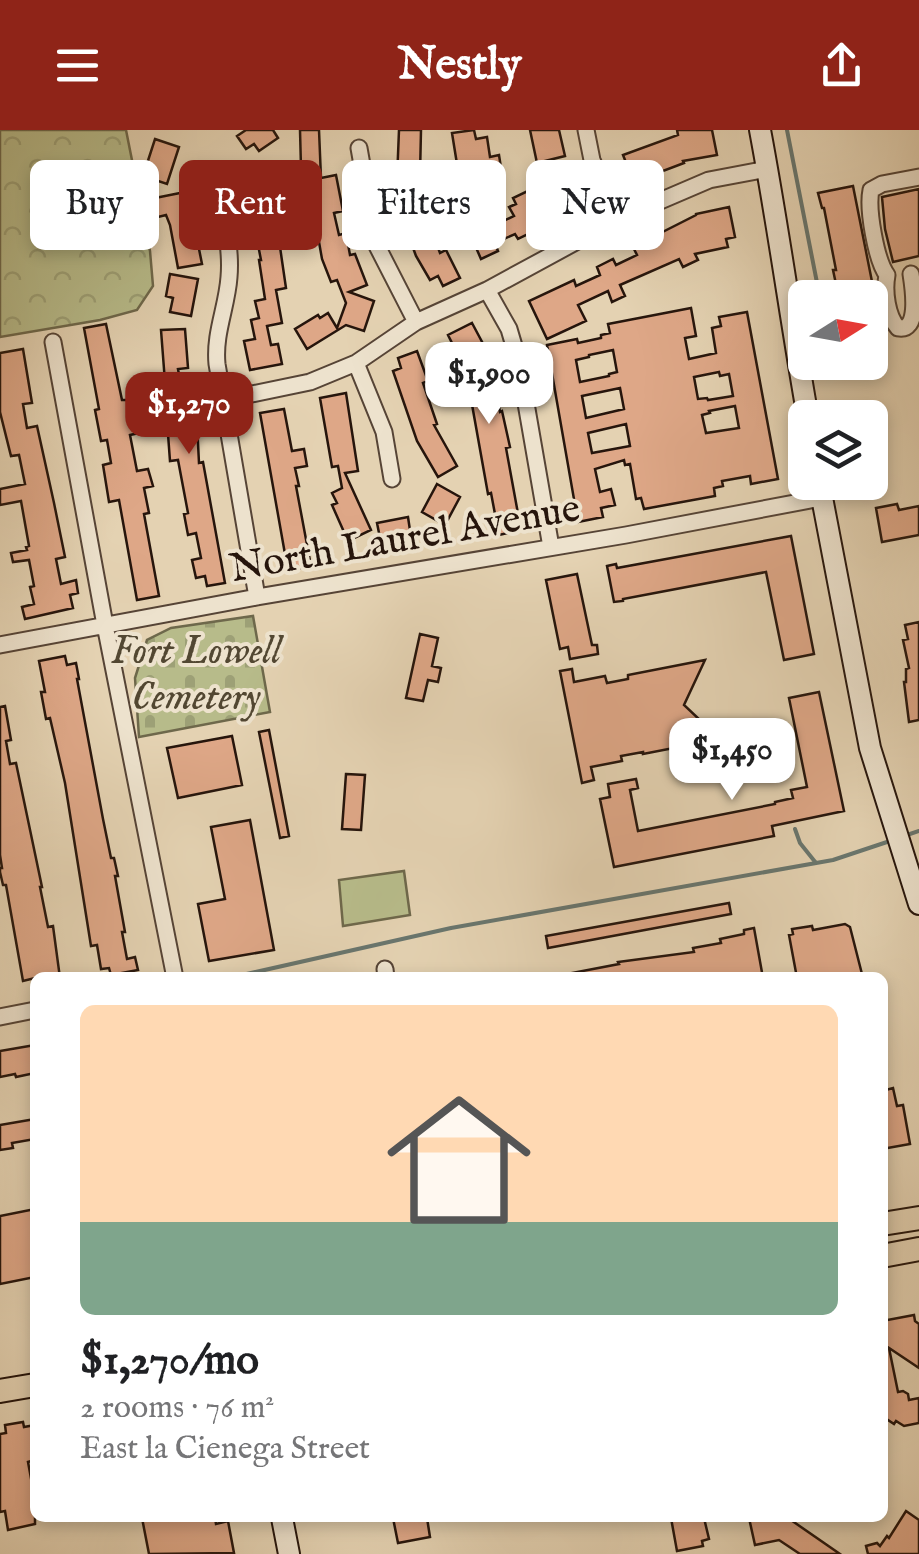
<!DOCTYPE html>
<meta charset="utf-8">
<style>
:root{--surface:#fff;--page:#f2f2f2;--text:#202124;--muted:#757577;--accent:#8f2418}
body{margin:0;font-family:"IM FELL English",serif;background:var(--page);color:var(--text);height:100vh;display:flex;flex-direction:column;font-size:38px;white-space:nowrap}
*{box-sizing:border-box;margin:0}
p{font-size:32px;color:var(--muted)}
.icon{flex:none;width:55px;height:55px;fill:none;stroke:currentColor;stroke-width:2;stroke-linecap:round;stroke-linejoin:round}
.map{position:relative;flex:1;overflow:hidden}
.drawer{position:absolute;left:30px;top:842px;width:858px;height:550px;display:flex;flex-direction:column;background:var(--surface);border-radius:15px;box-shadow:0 5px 15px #0003}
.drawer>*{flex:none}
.hud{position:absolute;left:30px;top:30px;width:860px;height:90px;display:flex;gap:20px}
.needle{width:65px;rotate:79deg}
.fabs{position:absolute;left:788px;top:150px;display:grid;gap:20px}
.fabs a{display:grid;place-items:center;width:100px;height:100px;border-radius:15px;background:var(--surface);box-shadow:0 5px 15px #0003;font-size:50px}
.price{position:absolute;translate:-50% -85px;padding:0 22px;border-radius:20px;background:#fff;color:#222;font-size:32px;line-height:65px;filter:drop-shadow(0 2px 5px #0008)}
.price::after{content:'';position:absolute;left:50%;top:60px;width:30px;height:22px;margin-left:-15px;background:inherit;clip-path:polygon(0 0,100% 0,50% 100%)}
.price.active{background:var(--accent);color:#fff}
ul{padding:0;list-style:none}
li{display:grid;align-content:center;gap:20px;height:530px;padding:0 50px}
li span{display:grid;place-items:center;height:310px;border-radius:15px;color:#555}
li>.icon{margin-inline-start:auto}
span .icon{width:180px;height:180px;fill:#fffc;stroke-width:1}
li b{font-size:42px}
.pill{padding:0 35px;border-radius:15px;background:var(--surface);box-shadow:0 5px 15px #0003;font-size:35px;line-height:90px}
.pill.active{background:var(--accent);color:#fff}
header{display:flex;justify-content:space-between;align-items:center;height:130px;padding:0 50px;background:var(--accent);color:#fff;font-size:45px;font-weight:800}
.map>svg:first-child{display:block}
.cemetery{fill:url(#cemetery-stones);stroke:#6e684b;stroke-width:2.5}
.park{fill:url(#park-crowns);stroke:#6e684b;stroke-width:2.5}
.pitch{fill:#b7bb8a;stroke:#6e684b;stroke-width:2.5}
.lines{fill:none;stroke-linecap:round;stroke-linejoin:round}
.stream{stroke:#69766e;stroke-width:4}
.building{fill:#dea787;stroke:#26150c;stroke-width:2.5;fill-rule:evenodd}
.street-casing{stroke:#564436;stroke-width:19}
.secondary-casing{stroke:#26150c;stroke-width:24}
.primary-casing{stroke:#26150c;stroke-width:26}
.street{stroke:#ede2cd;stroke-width:15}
.secondary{stroke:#ede2cd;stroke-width:20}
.primary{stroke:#e4d2b2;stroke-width:22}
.labels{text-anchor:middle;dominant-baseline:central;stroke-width:8;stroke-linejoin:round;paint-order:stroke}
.street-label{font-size:40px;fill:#26150c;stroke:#ede2cd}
.park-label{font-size:40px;font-style:italic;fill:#524732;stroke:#ede2cd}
</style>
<header><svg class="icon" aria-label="menu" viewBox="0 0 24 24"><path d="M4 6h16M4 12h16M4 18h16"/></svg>Nestly<svg class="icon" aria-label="share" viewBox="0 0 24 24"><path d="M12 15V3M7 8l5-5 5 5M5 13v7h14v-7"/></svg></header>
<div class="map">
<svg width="919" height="1424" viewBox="0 0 919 1424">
<defs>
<pattern id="cemetery-stones" width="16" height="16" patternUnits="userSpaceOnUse" patternTransform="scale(2.5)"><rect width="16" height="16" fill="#b7bb8a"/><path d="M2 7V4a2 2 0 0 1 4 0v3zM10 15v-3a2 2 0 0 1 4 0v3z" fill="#9da076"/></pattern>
<pattern id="park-crowns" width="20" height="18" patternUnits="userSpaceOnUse" patternTransform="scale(2.5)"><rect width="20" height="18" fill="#b7bb8a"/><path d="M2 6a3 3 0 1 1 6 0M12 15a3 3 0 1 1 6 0" fill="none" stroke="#9da076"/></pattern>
</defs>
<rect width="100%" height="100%" fill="#e4d2b2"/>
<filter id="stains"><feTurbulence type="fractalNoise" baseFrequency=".002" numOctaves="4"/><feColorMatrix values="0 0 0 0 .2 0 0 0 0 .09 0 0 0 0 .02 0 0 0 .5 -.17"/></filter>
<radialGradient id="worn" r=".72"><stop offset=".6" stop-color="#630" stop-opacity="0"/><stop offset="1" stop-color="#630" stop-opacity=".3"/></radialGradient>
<!-- cemetery -->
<path class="cemetery" d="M253,486l17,96 -131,25 -4,-59 12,-38 24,-12z"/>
<!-- park -->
<path class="park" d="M0,0h126l24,121 3,35 -16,24 -37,10 -100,17z"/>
<!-- pitch -->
<path class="pitch" d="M404,741l6,44 -67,11 -4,-46z"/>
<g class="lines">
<!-- stream -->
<path class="stream" d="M787,0l33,168
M795,699l5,14 16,20
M904,706l15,-5
M229,848l222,-50 382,-68 57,-19"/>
</g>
<!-- building -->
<path class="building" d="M246,0h27l5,8 -19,13 -5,-7 -8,5 -9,-13z
M300,0h19l2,48 15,-3 7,36 -9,2 5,22 7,-2 4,22 5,-1 12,31 -18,7 25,9 -10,30 -18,-6 -39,24 -12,-20 23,-14 2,3 8,-5 9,15 9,-25 -9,-23 -6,2 -9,-23 -16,-91h-5z
M399,0h22l-1,45 3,-1 7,34 -6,2 16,43 6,-3 14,28 -17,8 -5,-10 -8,4 -14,-24 -12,-33 -7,-43z
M474,0l2,9 11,-2 3,20 9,-2 3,19 -22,4 -2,-9 -12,2 -2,-8 -7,1 -5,-31z
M530,0h29l6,26 -28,7z
M677,0h35l5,25 -34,6 1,2 -42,16 -3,-8 -8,4 -8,-20 55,-20z
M155,9l24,8 -12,37 -24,-8z
M267,32l16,1 -1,39h-6l8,45h-4l6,41 -10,2 6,33 -15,3 4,19 7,-1 4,20 -32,6 -6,-29 11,-2 -4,-19 8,-2 -4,-17 10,-2 -6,-39h2l-8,-41 9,-2 1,-26h-7l1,-20 16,1z
M555,48l5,10 18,-9 8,16 -16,8 4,9 -56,27 -3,-5 -20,9 3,8 -17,8 -10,-23 5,-2 -5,-13 12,-5 5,12 26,-12 -5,-9 7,-3 -3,-6z
M853,56l30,151 -13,2v-41h-31l-6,-28h3l-12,-62h-2l-4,-15z
M919,59v67l-26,6 -8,-33 -3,-32z
M180,63l7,37 8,-1 7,35 -24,4 -8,-43 -4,-10 -8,2 -3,-19z
M729,77l6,30 -9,2 2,8 -33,7 3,6 -15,7 -4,-8 -59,26 5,11 -13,6 -4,-11 -30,14 8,16 -39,18 -18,-38 45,-21 2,6 24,-11 -3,-8 16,-8 3,6 21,-10 -4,-8 63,-32v-1z
M170,144l28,5 -7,37 -21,-4 3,-14 -7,-2z
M691,178l5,28 -11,2 4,21 27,-6 -4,-25 9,-2 -2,-9 28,-5 31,167 -27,5 -1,-8 -28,5 1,5 -9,2 1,8 -71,13 -3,-11 -5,1 -6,-35 -5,1 -1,-5 -29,9 5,23 11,-3 4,16 -14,3 2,9 -25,5 -31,-177 30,-6 1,4 23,-5v-3l9,-2 -2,-9zM613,220l4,22 -8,2v2l-29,6 -4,-22 13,-3v-2zM719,242l1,4 9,-2 4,22 -25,4 -1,-2 -9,1 -4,-22zM620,258l4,21 -38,9 -4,-22zM735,276l4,22 -33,5 -4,-18 8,-2 -1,-2zM626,294l4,22 -38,7 -4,-20z
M472,193l17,32 11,57 2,-1 8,36 -4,1 15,82 -22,5 -8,-42 -3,1 -22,-123 -18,-36z
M106,194l16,76h10l7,33 -9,2 7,36 11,-2 5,17 -9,2 5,25 -5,1 15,82 -22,4 -18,-100 -10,2 -6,-37 8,-2 -4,-23 -6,1 -6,-31 4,-1 -15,-81z
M185,199l3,39 -10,1 5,28 8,-1 6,27 2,40 4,-1 22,121 -18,3 -2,-10 -9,2 -4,-18 9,-2 -5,-25 -8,2 -4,-21 4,-1 -10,-53 -8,1 -4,-54 -8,2 -3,-17 8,-1 -1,-8 3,-1 -4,-52z
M23,219l9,54 -9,1 4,24 10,-2 17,77 11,54 -9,2 5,25 15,-4 2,13 -8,2 3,13 -48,11 -3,-12 12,-3 -4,-17 4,-1 -5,-26 -16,2 -2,-9 16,-3 -1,-3 3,-1 -8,-45 -21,4v-16l25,-5 -6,-29 -8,1 -11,-44v-59z
M417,221l11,30 -5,2 14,41 -3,1 23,41 -19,11 -21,-36 -24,-70 8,-3 -3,-10z
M346,263l12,78 -13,2 26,57 -23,11 -16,-36 5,-2 -5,-10 10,-5 -4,-22 -6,1 -12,-69z
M284,279l8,42 12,-2 3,17 -12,2 4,18h-3l15,80 -23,5 -28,-158z
M437,354l23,13 -15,28 -23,-13z
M897,374l2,6 20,-4v29l-37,7 -6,-34z
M408,387l3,20 -30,6 -4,-20z
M791,406l23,118 -30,6 -18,-88 -143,27v2l-9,1 -7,-36 9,-2 1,4z
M577,444l15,71h5l1,9 -28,5 -2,-12 -8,2 -14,-69z
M919,492v98l-10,2 -5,-40h2v-13l3,-1 -6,-28 5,-1 -3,-14z
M420,504l18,4 -6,28 9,2 -3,14 -10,-2 -5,21 -17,-3z
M65,526l2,9 9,-2 3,16h-2l26,140 8,39h3l4,18h-3l10,56h-3l5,27 8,-2 3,13 -27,5 -2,-7 -8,1 -4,-24 -6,1 -26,-163 -15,-65 -4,1 -5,-27h4l-6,-31z
M705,530l-21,45 36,34 -77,15v-2l-22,4 1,5 -31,6 3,13 -12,3 -22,-112 12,-2 2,13 31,-6 2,7 21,-4v-4z
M819,562l25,119 -72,15 2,10 -160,31 -14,-68 10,-2 -2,-13 28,-5 2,9 -8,2 8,41 137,-27v-2l18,-4 -2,-8 16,-3 -18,-89z
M5,576l6,34 -5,1 4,23 6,-1 26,124h-2l8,40 5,-1 7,52h-25l-12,3 -17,-96h-3l-3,-13v-4h2l-2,-13v-148z
M269,600l20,106 -9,2 -21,-106z
M232,606l10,49 -64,13 -11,-50z
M346,644l19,1 -4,55 -19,-1z
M250,690l24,130 -65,11 -11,-57 27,-5 -14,-72z
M729,773l2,11 -183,34 -2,-12z
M845,794l5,3 13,51h-66l-8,-43 4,-1 -1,-5 20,-3 1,4z
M754,798l9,50h-191v-5l47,-9 -1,-2 76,-10 -1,-4 28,-5 -1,-4 24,-5v-4z
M35,915v28l-19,4 -1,-3 -15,3v-26z
M893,958l4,18 6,-1 7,39 -28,5v-58z
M35,989v20l-23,4 1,5 -13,2v-25z
M35,1079v68l-35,7v-68z
M914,1185l1,6 4,3v44l-30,-20 9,44 5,-1 5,3 1,6 10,-2v25l-15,3 -8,-5 -2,3 -12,-8v-95z
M23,1292l1,5 11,-2v35l-7,2 4,22 2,-1 1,6v35l-27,6 -3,-19 -5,1v-78l6,-1 -1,-8z
M906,1381l13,9v34h-51l-2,-8 11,-3 3,3 7,-10 2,2z
M142,1388h73l1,6 12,-3 6,32 -85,1z
M393,1388h34l3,19 -32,6z
M671,1388h33l5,21 -7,2 1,5 -26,5z
M749,1388h39l52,36h-40l-21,-14 -24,5z"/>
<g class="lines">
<defs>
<path id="street" d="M586,0l6,30 26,59
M359,18l17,96 40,78
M215,44c6,33 17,69 14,103 -2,30 -15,56 -12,87l40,233
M871,60c-4,19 5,70 16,85
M871,60l11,-6 37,-7
M887,145c-3,16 0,41 11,53 21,4 16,-35 13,-54
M487,160l22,39 10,34 32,184
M53,212l52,283 70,353
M356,233l28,69 8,47
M223,270l87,-18 46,-19 60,-41 71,-32 131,-71 91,-39 58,-11
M0,515l257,-48 369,-62 195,-37
M385,839l1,9
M0,887l35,-7"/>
<path id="secondary" d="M760,0c18,95 31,192 48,288
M819,352l51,266 49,156
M282,1388l7,36"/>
<path id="primary" d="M882,1094l37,-6
M882,1126l37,-7
M0,1261l35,-6"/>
</defs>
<!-- street casing -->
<use href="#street" class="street-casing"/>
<!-- secondary casing -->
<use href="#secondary" class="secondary-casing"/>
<!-- primary casing -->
<use href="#primary" class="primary-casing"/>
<!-- street -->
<use href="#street" class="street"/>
<!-- secondary -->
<use href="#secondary" class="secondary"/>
<!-- primary -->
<use href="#primary" class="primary"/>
</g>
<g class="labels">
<!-- street labels -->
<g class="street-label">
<text transform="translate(405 410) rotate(-10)">North Laurel Avenue</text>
</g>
<!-- park labels -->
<g class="park-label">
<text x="196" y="522">Fort Lowell<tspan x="196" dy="46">Cemetery</tspan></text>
</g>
</g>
<rect width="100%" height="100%" filter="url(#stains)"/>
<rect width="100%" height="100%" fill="url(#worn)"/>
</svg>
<div class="fabs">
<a><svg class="needle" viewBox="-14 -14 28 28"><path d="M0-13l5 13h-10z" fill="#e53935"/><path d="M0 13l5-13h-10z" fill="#757577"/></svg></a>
<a><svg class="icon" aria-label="layers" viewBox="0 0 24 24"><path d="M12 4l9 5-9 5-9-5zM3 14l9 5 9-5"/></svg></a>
</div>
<b class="price" style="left:489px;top:297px">$1,900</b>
<b class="price active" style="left:189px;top:327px">$1,270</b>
<b class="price" style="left:732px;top:673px">$1,450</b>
<div class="hud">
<a class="pill">Buy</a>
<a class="pill active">Rent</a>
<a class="pill">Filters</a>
<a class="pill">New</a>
</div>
<section class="drawer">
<ul>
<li><span style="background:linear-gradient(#ffd9b3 70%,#7fa58c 0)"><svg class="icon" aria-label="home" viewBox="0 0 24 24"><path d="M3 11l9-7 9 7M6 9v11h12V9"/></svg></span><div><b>$1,270/mo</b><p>2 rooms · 76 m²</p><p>East la Cienega Street</p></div></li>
</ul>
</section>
</div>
